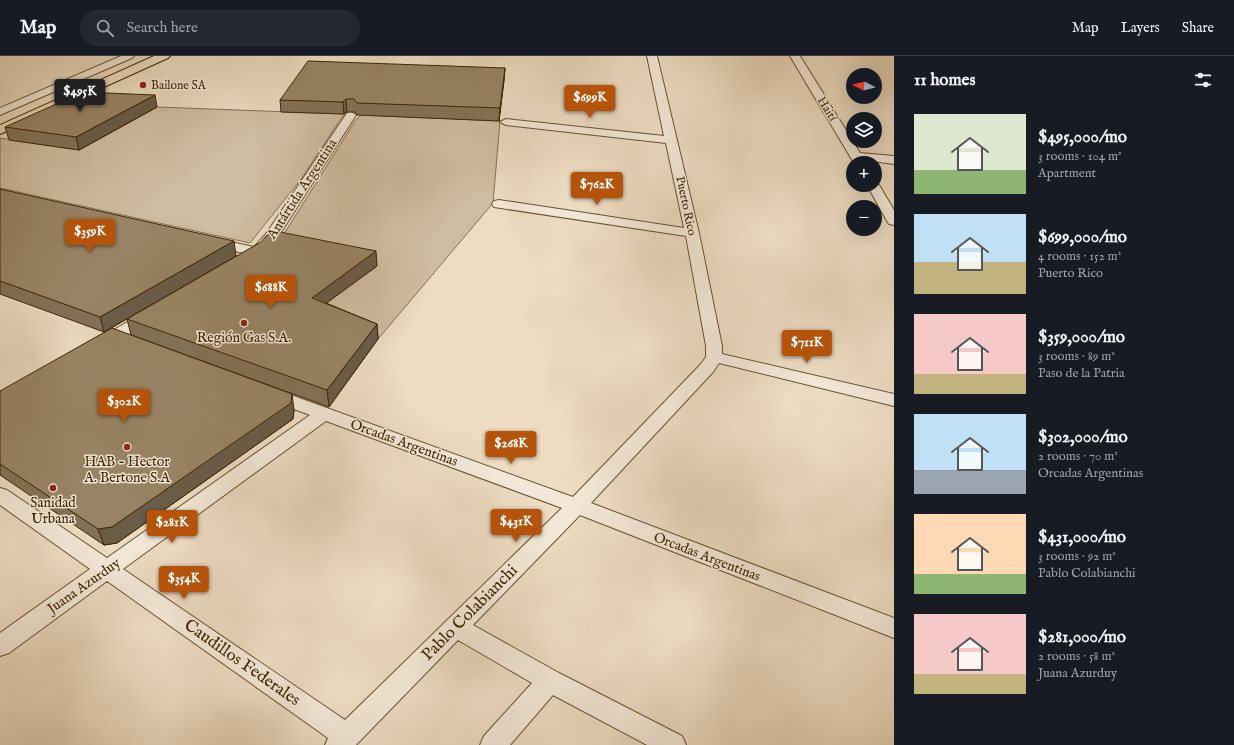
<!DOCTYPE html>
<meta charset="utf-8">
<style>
:root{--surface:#171b24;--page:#242831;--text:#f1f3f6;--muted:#9ea1a6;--line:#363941;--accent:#b45309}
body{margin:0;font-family:"IM FELL English",serif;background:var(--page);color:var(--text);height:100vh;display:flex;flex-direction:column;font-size:15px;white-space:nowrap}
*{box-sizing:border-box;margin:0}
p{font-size:13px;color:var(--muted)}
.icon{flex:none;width:22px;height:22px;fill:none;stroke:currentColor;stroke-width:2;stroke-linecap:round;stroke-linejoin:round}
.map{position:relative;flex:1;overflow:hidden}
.drawer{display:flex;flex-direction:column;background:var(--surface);width:340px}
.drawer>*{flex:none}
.needle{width:26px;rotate:276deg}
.tools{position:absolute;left:846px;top:12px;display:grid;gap:8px}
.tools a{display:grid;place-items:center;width:36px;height:36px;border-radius:50%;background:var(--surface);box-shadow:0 4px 16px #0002;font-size:20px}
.price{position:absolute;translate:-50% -34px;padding:0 9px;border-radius:4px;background:var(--accent);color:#fff;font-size:13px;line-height:26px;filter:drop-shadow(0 1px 2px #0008)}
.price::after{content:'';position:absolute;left:50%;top:24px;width:12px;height:9px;margin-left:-6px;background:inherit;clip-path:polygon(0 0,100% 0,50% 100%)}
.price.active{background:#222;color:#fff}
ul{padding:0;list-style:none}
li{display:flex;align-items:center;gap:12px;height:100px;padding:0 20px}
li span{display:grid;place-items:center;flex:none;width:112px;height:80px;border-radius:0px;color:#555}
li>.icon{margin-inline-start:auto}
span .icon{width:48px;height:48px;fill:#fffc;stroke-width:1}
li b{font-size:17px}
h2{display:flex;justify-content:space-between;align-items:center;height:48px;padding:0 20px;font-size:17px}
header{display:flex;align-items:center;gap:24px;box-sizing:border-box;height:56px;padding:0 20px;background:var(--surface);border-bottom:1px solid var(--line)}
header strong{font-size:19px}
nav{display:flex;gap:22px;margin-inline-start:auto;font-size:14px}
.search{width:280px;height:36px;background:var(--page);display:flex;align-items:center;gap:10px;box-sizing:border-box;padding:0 14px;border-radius:22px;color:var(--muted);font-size:15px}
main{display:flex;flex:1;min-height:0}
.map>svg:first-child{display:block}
.green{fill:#cfbda1;stroke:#867051}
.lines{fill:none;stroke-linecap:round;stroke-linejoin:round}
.minor-casing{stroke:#685231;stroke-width:2}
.major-casing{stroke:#3c2401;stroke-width:2}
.minor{fill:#f3e8d7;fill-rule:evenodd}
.major{fill:#eddcc2;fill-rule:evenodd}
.wall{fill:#837257;stroke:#3c2401}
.shaded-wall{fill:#6a5c47;stroke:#3c2401}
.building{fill:#988465;stroke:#3c2401}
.poi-dot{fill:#8f2418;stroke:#f3e8d7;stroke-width:1.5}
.labels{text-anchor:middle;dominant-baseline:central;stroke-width:3;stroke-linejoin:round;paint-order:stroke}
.far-poi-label{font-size:12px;fill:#3c2401;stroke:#f3e8d7;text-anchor:start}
.far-street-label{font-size:12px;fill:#3c2401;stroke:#f3e8d7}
.street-label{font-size:14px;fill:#3c2401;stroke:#f3e8d7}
.poi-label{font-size:14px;fill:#3c2401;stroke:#f3e8d7}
.near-street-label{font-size:17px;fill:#3c2401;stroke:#f3e8d7}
</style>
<header>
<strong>Map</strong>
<div class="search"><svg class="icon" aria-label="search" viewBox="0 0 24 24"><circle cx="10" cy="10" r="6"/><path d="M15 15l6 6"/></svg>Search here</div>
<nav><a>Map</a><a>Layers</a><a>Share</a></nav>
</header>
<main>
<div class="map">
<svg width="894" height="689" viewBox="0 0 894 689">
<rect width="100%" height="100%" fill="#eddcc2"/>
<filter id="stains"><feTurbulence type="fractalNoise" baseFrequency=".005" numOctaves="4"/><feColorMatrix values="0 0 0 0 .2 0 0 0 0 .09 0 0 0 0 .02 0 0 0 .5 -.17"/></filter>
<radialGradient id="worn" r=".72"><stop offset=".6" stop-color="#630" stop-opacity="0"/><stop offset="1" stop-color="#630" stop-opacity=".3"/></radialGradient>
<!-- green -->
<path class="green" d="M157,51l187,7 -42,64 -52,65 -250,-55v-50l79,12z
M361,59l139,6 -7,82 -115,136 -65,-26 -36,-68 78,-124z"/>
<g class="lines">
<defs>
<path id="minor" d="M121,0h13l-2,2 -132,57v-7z
M647,0h10l42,177 23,113v8l172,40v12l-175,-43 -6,9 -122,131 303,115v20l-314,-123 -107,110 86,48 123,63 4,9h-39l-94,-50 -43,50h-30l4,-9 48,-53 -74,-43 -102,105h-31l3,-7 -221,-157 -98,72 -9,3v-23l90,-64 -90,-64v-17l7,2 100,68 203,-143 -45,-17 -3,-4 3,-4 6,-2 6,2 296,107 127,-132 6,-8v-11l-20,-110 -192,-29 -2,-3 2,-3 5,-1 185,28 -18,-85 -160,-18 -6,-3 6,-3 158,17zM326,365l236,87 -217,212 -222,-151z
M790,0h10l60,97 34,3v8l-30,-4 2,3h-12z
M351,56l5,3 -78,122 -16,18 -5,1 -50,-11 -2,-3 2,-3 5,-1 42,9 12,-13 81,-121z
M875,126l4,3 15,25v15l-5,-1 -2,-3 -20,-36h8z
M151,254l6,2 2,3 -2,3 -49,30 -6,1 -6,-1 -2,-4 2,-4 49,-28z"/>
<path id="major" d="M154,0h16l-2,2 -168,76v-9z"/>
</defs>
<!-- minor casing -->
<use href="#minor" class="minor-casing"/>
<!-- major casing -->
<use href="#major" class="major-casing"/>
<!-- minor -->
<use href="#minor" class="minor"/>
<!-- major -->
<use href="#major" class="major"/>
</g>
<!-- wall -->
<path class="wall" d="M505,12l-1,12 -5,41 -142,-6 -2,-3h-8l-3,2 -63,-2 -1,-12z
M157,51l-78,43 -70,-10 -4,-13z
M0,133l236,67 141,10 -51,37 51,21 1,15 -49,68 -198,-72 -4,-16 -23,13 -104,-38z
M0,335l294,19 -1,9 -176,124 -13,2 -104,-70z"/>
<!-- shaded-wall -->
<path class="shaded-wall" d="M505,12l-1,12 -5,41 1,-13z
M155,39l2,12 -78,43 -3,-13z
M346,43l1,13 -3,2 -1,-12z
M234,185l2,15 -132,76 -4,-15z
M376,195l1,15 -64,47 -1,-15z
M377,268l1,15 -49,68 -2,-17z
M292,338l2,16 -1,9 -176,124 -13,2 -6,-16z"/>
<!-- building -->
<path class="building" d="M308,5l197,7 -5,40 -143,-5 -3,-4h-8l-3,3 -63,-2z
M83,36l72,3 -79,42 -71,-10z
M0,133l234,52 -134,76 -100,-36z
M275,175l101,20 -64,47 65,26 -50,66 -200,-71 134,-77 5,-6z
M112,272l180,66 -1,9 -179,124 -14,2 -98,-65v-73z"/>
<!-- markers -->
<g class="poi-dot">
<circle cx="143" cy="29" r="4"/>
<circle cx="244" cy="267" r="4"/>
<circle cx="127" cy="391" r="4"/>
<circle cx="53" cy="432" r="4"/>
</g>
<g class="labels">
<!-- far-poi labels -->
<g class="far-poi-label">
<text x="151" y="29">Bailone SA</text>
</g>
<!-- far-street labels -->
<g class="far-street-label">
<text transform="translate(827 53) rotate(58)">Haití</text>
<text transform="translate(686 150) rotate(78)">Puerto Rico</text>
</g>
<!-- street labels -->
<g class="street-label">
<text transform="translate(302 133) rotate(-57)">Antártida Argentina</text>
<text transform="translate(404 387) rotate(20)">Orcadas Argentinas</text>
<text transform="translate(707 501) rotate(21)">Orcadas Argentinas</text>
<text transform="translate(84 530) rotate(-35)">Juana Azurduy</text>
</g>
<!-- poi labels -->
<g class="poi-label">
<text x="244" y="282">Región Gas S.A.</text>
<text x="127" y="406">HAB - Hector<tspan x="127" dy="16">A. Bertone S.A</tspan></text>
<text x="53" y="447">Sanidad<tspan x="53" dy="16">Urbana</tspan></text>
</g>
<!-- near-street labels -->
<g class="near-street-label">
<text transform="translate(470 557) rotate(-45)">Pablo Colabianchi</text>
<text transform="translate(242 607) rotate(35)">Caudillos Federales</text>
</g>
</g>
<rect width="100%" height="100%" filter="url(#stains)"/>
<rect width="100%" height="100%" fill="url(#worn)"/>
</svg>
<div class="tools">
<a><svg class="needle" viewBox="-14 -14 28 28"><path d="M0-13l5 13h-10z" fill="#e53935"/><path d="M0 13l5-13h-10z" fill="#9ea1a6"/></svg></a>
<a><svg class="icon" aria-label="layers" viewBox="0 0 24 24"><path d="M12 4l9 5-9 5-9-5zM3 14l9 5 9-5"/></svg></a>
<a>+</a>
<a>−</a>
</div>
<b class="price active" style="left:80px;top:57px">$495K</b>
<b class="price" style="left:590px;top:63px">$699K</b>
<b class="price" style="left:597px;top:150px">$762K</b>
<b class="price" style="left:90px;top:197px">$359K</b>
<b class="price" style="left:271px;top:253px">$688K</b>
<b class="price" style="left:807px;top:308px">$711K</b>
<b class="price" style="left:124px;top:367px">$302K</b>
<b class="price" style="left:511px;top:409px">$268K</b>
<b class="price" style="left:516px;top:487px">$431K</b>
<b class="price" style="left:172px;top:488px">$281K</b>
<b class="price" style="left:184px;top:544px">$354K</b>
</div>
<section class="drawer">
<h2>11 homes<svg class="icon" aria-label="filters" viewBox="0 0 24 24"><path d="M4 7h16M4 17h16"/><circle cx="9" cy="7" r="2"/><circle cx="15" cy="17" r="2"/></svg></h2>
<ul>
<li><span style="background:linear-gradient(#dfe7d0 70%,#8fb573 0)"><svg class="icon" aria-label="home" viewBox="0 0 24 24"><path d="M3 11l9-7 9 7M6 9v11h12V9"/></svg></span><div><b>$495,000/mo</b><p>3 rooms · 104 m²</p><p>Apartment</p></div></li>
<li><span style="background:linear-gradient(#bfe0f5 60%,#c2b280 0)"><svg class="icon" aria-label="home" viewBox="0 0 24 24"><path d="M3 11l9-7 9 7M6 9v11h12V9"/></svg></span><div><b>$699,000/mo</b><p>4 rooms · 152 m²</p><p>Puerto Rico</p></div></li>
<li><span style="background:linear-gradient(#f6c9c9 75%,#c2b280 0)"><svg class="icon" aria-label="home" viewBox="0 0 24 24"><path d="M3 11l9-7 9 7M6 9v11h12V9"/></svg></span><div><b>$359,000/mo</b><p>3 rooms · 89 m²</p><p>Paso de la Patria</p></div></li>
<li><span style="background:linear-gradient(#bfe0f5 70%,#9aa5b1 0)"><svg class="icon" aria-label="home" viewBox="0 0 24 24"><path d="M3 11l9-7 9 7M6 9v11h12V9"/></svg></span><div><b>$302,000/mo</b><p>2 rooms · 70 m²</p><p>Orcadas Argentinas</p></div></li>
<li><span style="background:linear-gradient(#ffd9b3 75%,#8fb573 0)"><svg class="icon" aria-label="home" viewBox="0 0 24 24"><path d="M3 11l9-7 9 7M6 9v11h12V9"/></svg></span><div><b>$431,000/mo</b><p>3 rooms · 92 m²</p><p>Pablo Colabianchi</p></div></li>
<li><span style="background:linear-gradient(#f6c9c9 75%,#c2b280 0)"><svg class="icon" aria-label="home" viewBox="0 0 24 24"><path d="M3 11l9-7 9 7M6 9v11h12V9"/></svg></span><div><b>$281,000/mo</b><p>2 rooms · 58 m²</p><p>Juana Azurduy</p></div></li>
</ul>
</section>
</main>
